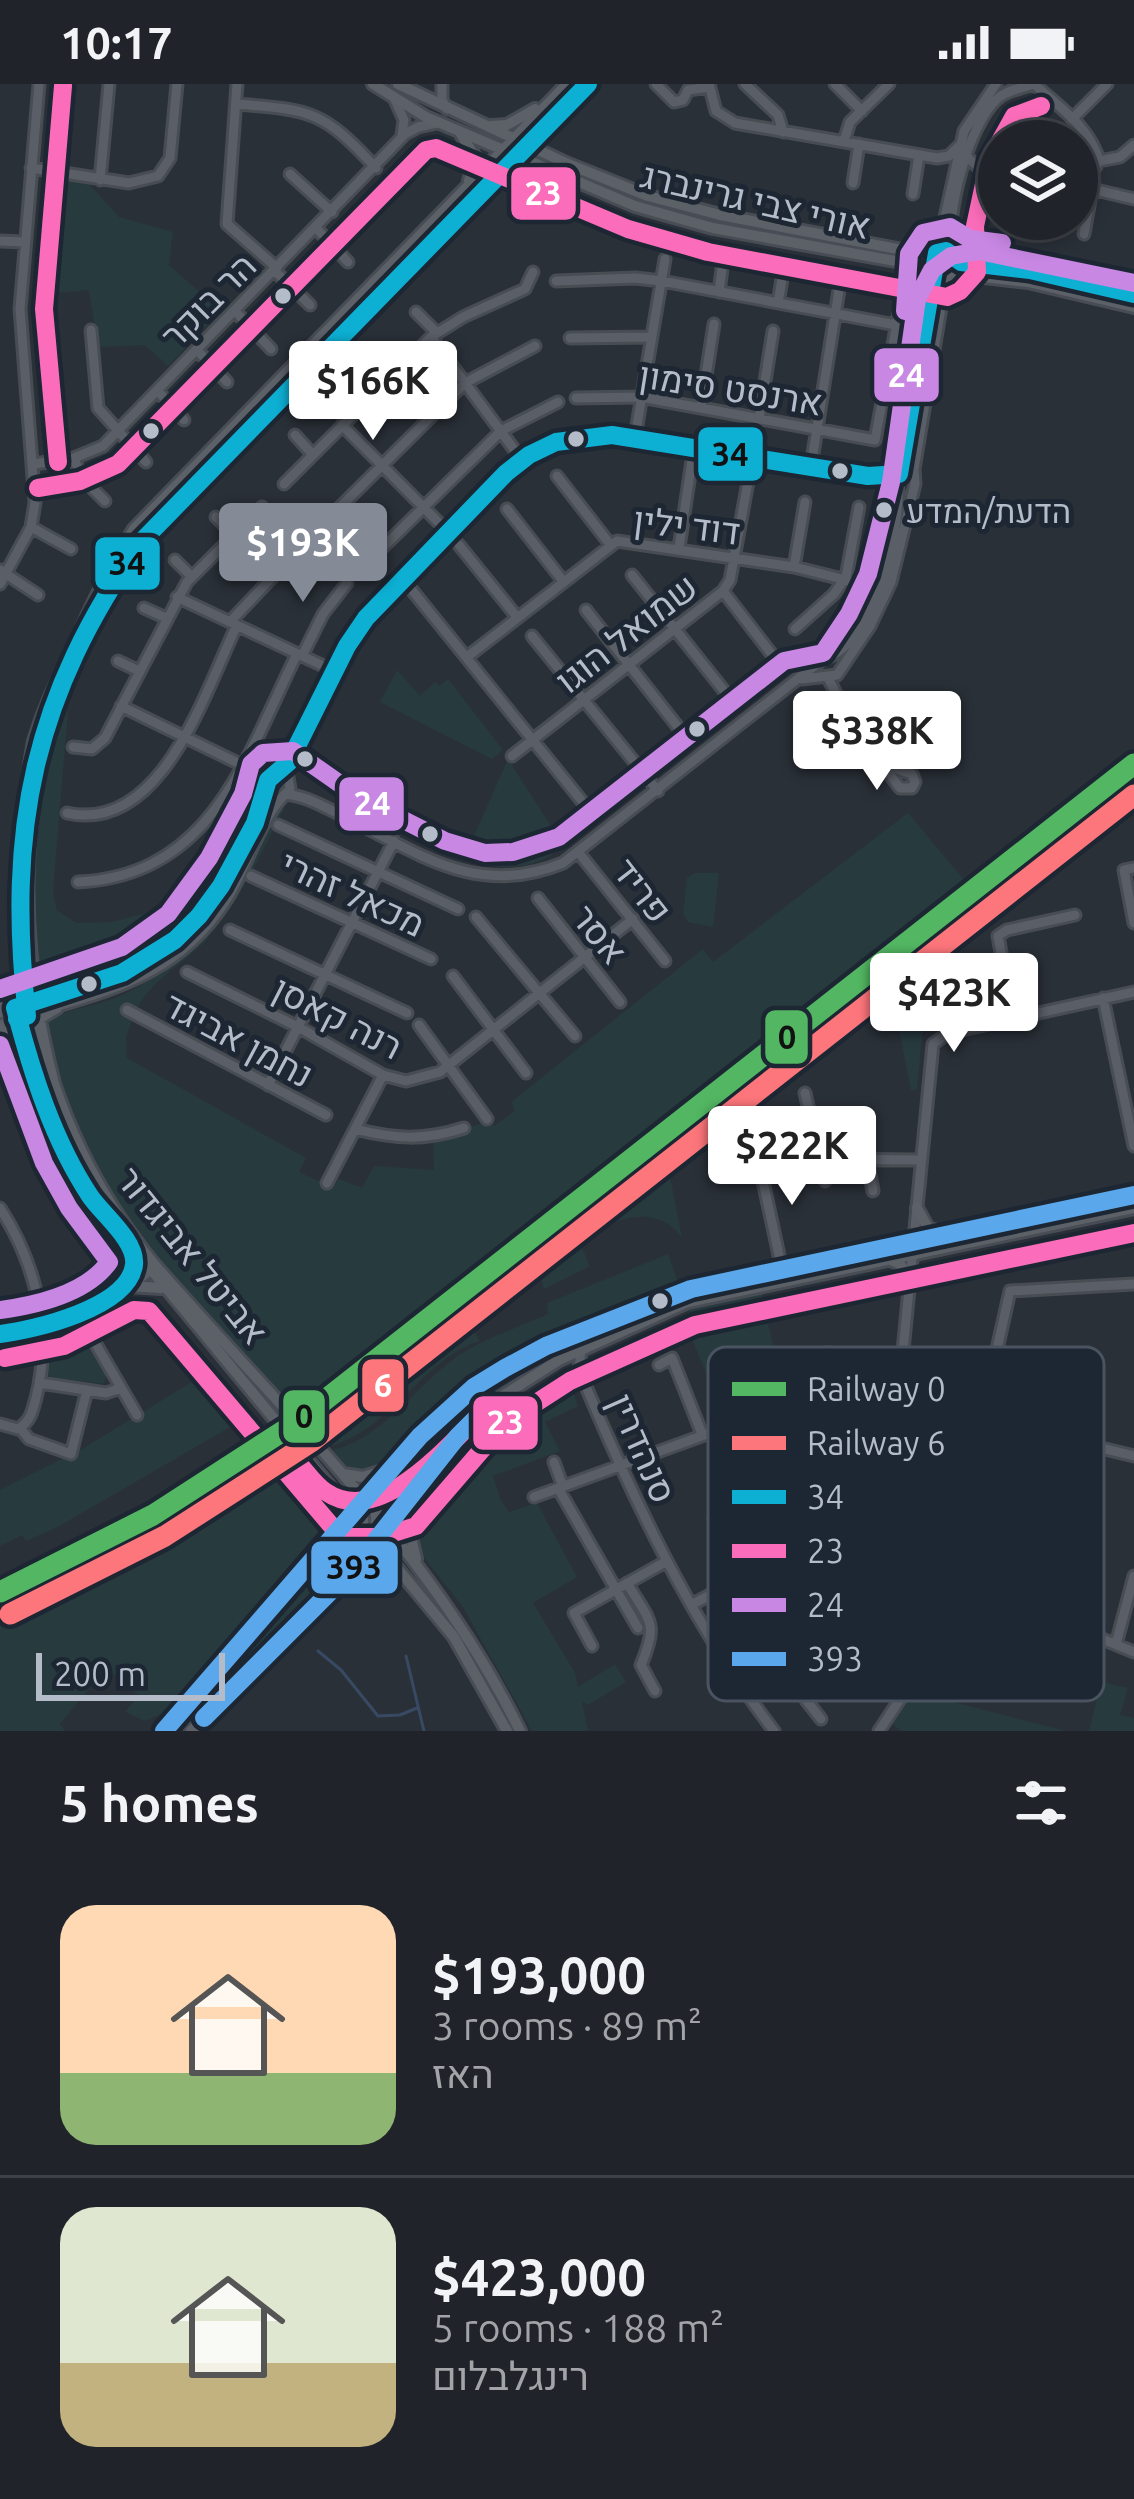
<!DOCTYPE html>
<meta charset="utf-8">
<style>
:root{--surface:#20242a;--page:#2d3036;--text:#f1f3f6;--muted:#a2a4a8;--line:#3d4147;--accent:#848b96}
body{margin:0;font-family:Ubuntu,Heebo,sans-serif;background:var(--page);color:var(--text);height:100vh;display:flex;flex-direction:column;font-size:45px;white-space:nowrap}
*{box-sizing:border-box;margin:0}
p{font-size:39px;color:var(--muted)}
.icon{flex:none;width:66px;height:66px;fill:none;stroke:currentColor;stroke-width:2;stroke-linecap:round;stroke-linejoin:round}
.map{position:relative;height:1647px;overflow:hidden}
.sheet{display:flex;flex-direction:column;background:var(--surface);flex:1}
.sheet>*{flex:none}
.tools{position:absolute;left:978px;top:36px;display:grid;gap:24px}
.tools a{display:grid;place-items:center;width:120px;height:120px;border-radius:50%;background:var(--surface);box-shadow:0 6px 18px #0003,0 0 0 3px var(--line);font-size:60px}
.scale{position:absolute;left:36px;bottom:30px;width:189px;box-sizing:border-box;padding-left:12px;border:6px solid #b4bcc9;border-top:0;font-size:33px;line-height:42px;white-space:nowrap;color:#b4bcc9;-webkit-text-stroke:9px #1d2633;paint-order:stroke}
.price{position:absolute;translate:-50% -102px;padding:0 27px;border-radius:12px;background:#fff;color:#222;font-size:39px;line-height:78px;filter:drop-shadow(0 3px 6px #0008)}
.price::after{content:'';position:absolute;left:50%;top:72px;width:36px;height:27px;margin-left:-18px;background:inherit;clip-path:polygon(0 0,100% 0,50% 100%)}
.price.active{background:var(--accent);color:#fff}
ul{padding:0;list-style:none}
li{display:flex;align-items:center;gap:36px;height:300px;padding:0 60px}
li+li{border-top:3px solid var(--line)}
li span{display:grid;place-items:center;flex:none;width:336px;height:240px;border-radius:36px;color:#555}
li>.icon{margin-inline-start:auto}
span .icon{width:144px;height:144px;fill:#fffc;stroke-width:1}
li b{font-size:51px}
h2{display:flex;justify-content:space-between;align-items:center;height:144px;padding:0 60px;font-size:51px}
.status{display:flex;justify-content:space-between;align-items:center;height:84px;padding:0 60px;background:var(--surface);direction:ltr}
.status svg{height:33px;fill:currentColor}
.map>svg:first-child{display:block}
.green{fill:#273a3e}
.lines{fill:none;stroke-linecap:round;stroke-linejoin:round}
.stream{stroke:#384963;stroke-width:3}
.minor-casing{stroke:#484c53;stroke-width:15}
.major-casing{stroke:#484c55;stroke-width:16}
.minor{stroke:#5a5e66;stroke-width:9}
.major{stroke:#5c6168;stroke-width:10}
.bus-1-casing{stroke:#1d2633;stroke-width:27}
.bus-2-casing{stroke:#1d2633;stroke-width:27}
.bus-3-casing{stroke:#1d2633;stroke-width:27}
.bus-4-casing{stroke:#1d2633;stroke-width:27}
.bus-1{stroke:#0dafd3;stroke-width:18}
.bus-2{stroke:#fb6dba;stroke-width:18}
.bus-3{stroke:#c787e3;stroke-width:18}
.bus-4{stroke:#5aa8eb;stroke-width:18}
.rail-1-casing{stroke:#1d2633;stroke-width:30}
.rail-2-casing{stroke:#1d2633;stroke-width:30}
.rail-1{stroke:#52b662;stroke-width:21}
.rail-2{stroke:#fd767c;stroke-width:21}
.bus-dot{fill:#b4bcc9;stroke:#1d2633;stroke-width:4.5}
.labels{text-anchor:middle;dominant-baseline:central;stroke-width:10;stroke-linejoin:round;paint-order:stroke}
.bus-label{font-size:33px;fill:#b4bcc9;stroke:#1d2633;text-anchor:start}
.street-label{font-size:36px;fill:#b4bcc9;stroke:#1d2633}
.key{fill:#1d2633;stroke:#4a5360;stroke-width:3}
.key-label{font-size:33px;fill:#b4bcc9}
.line-badge{stroke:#1d2633;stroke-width:4.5}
.badge-label{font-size:33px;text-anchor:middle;font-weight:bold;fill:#fff}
.pale-badge-label{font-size:33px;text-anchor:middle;font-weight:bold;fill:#111}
</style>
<div class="status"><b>10:17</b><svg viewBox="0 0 49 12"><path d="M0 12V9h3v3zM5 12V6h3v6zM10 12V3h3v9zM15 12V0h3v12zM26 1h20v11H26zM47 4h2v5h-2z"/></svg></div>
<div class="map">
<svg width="1134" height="1647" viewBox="0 0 1134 1647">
<rect width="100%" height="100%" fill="#2a3038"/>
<!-- green -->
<path class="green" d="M64,96l25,4 30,33 54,15 -4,33 52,46 -53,55 -23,-21 -47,2 -9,-57 -34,3z
M397,586l23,26 15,-14 4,4 9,-7 55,71 -11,9 -112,-57z
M68,626l-15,181 4,19 19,13 36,-1 53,-14 62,-45c-44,71 -93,113 -178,126l-8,-1 -9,-11 -5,-140 17,-70z
M508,675l55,86c-26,28 -66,24 -100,16z
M280,723l4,2c-23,44 -43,91 -76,129 -23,26 -57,41 -71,71l-10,-4 -4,11 9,5 -6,16 1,21 179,100 -7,14 34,16 6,-9 23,9 12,-22 60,4 -1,-30 52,-18 9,4 21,-15 -4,-9 192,-153 10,13 195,-149 62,74 -673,528c-78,-87 -185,-183 -228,-293 -13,-31 -18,-67 -26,-99 22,-15 54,-16 79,-28 83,-39 119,-109 158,-188z
M695,789h24l-6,54 -25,-5 -5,-8 4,-36z
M896,894l8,34 15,-2 4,17 -6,62 -6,2 -14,-73 -41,9 -3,-20 18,-12 2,9 11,-4 -2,-12z
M0,954l14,11 24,70 29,60 51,78 -1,21c-50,-65 -87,-135 -113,-212h-4z
M666,1072l16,82c-27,-38 -70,-17 -104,1l12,27 -46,23 -9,-27z
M668,1170l11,31c-71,27 -150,48 -209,95 -28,21 -71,83 -102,92 -17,5 -27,-11 -36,-22 56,-12 87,-73 137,-101 25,-14 53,-23 79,-35l-1,-11z
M760,1205l17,73 15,-2 4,42 -51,9 -20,8 -36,-87 8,-3 -9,-20z
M133,1213l24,5 94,113 -195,113 -30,13 -4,-6 -22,11v-56l82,-41 118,-72z
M466,1234l14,23c-57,17 -88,89 -152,106l-14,-15z
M81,1242l26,46 -3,12 -56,-7 4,-39z
M586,1254c-48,23 -95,51 -131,90 -25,28 -43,64 -76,81 2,-23 19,-39 34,-55 51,-58 104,-84 173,-116z
M566,1287l12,35 -33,16 15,29 -67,25 8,25 8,11 28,-9 40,74 -44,26 42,70 3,14 37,-23 11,18 -38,23 -6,-4 6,30h-56l-69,-124 -50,-63 3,-37 44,-60 32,-30z
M283,1360l41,52 3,25 -162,191 -20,9 -20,-9 14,-17 -33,-27 -46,56 5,7h-65v-126c78,-28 175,-74 240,-125 15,-12 28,-25 43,-36z
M346,1450l8,9c-22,54 -126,144 -171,188h-13z
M1101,1598l27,6 -8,27 14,3v13h-45z
M913,1602l9,8 143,37h-164l-12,-10z"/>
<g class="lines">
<!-- stream -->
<path class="stream" d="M318,1567l23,19 37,46 22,-1 17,-7
M406,1572l18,75"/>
<defs>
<path id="minor" d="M237,0l-10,140 50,44
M442,0v16l5,9
M656,0l18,18 9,-2 5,-10 21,-3
M709,0l7,27 19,12 202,35 12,-2 9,-9
M745,0l33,31 5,17
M835,0l27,27
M1034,0c24,22 57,44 65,77l-11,18
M395,16l9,20 -2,15
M236,20c77,6 87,7 140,64
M1072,35l35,-35
M844,57l6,-19 39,-38
M965,71l12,11 22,5
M1099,77l21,-4 14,-12
M31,84l98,15 29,-7 12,-18 7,-74
M290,90l42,38
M1088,95l4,10 42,10
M100,96l9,-96
M853,99l6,-39
M913,110l6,-39
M316,144l32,34
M1084,150l8,-45
M0,157l24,1
M937,169l27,-122 32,-47
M951,170c-6,-38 17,-129 46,-155 11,-10 22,-9 35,-15
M275,187l35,34
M556,197l79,-3 27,3 234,44
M719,208l3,-23
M778,219l4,-24
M235,227l36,38
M416,228l21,21
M91,246l7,78 48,54
M431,253l91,123
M570,254l81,-1
M197,266l30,32
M374,270l19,17
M157,306l27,30
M334,312l18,18
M576,314l65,-1 234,43 26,-138
M701,324l13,-84
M759,335l14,-88
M342,341l106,107
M295,351l18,20
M635,353l30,-178
M74,374l7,19 24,24
M34,380l40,-6 29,-12 302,-312 13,-7 19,-4
M811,382l28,-176
M900,389l35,-204
M557,392l52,67
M284,400l147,-147 32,-20 62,-28 8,-17
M507,425l56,72
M216,433l18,18
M31,443l40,22
M459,461l58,72
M679,464l15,-101
M175,476l17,17
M365,481l136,-134 57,-29
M794,483l11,-65
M0,486l38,25
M632,491l101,127
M403,495l186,231
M0,500l31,-57 4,-24 -15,-194 19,-225
M723,507l57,74
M177,513l157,74
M144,524l22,10
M586,526l99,126
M230,538l82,-87 153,-152 70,-37
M795,545l39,-35 12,-17 13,-70
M532,552l126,155
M302,572l21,-42 24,-31
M467,573l150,-116 177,26 72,18 16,-5
M118,577l21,10
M828,594l26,50 46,60h12l3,-6 -3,-8 -24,-8 -15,-14
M802,595l35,-4 33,-49 21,-44 24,-98 -1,-15 33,-197
M121,622l125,61 21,19
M73,663l19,2 13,-11 82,-156 75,-75
M512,672l211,-165 7,-11 18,-98
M285,710c22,2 41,14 60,23 75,37 132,81 218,46l260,-204c51,-15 76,-121 75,-169
M67,729c95,21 138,-122 170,-188
M278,741l180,84
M579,769l86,108
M1134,784l-10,2 10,53
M251,792l180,83
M78,798c135,-6 168,-126 219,-228
M538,814l82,104
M476,833l99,119
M230,846l177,83
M187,888l113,56 83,47 23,6 34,-9 193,-153
M453,892l73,97
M1103,914l31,148
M127,926l199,105
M0,929c29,-11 60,-16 90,-25 72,-23 119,-74 152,-140 11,-22 27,-44 26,-68l21,-18 58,-116 19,-28 124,-130 47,-37 38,-13 49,-2 244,40 38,-4 7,4
M1013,933l-15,-81 9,-6 68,-15
M0,941c88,-33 168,-36 225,-123 24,-37 33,-83 65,-113l-2,-12 -11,-4
M419,941l68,94
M268,1001l126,-244
M805,1009l20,88
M355,1045c40,10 69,12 109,-1
M758,1074l24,111
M820,1075l100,1
M867,1075l6,32
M327,1099l56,-108
M0,1124c36,56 53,124 36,190 -4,14 -5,23 -18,31l-18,-5
M0,1250c47,-3 119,-33 152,-66
M94,1257l43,74
M581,1265l-2,21c53,127 111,251 195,361
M659,1281l13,-7 30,76
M40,1299l66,10 15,-5
M906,1317l228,55
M804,1325l-5,-42 6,-11 22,-3 75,5
M892,1330l3,80 12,31 19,28 49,33 159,66
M761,1331l44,130 43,73 62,71
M964,1333l11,-55 4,-7 16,3 15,-67 124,-7
M20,1344l9,11 42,15 16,-64
M893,1359l14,-35 -6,-37 32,-327 15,-11 186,-41
M1077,1359l13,-54
M554,1378l9,25
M558,1404l80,140
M1010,1404l12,-57
M534,1413l217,-79 138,-17
M714,1435l55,98 49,73 -12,10 15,19
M627,1499c23,39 32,39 14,82l14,26
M691,1521l114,-60
M941,1558l95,34
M1116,1560l18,-68
M592,1562l-18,-33 93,-52
M795,1574l53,-40
M879,1647l96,-145"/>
<path id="major" d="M373,0l53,33 209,89 78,22 221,40
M398,0l170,80 80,32 72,19 214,41
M492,42l15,-1 28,-16
M461,50l14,23 -6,24
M494,102l29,-12 28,-1
M953,140l8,25 15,13
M953,173l-7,-6 -9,2 -4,6 1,9 7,4 87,10 106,25
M953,173l8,5 69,8 104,24
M941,219l10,-20 14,-7
M24,901l11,10 17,3
M0,922l9,-20
M0,945l22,13
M33,951l6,-16 18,-11
M917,1124l11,20 15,5
M891,1176l9,4 10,16
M126,1197l7,-13v-15
M129,1202l32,2
M343,1390l20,3 25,-8
M412,1417l-3,28 7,30
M332,1450l4,-24 -3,-17
M376,1456v-33l6,-25
M355,1481l8,-31v-34
M347,1493l27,-7 25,4
M164,1647l256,-295 54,-49 31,-19 41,-22 145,-57 443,-94
M191,1647l182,-184 99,-126 18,-17 69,-44 129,-58 446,-94
M507,1647l-53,-94 -362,-439c-92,-232 -92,-454 42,-669l433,-445
M520,1647c-87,-179 -237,-319 -366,-467 -121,-148 -154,-335 -120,-523 20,-65 55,-123 91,-179l463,-478"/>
</defs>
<!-- minor casing -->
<use href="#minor" class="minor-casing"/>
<!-- major casing -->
<use href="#major" class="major-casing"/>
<!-- minor -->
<use href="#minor" class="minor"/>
<!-- major -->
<use href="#major" class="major"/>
<defs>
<path id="bus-1" d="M17,935l10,-3c-21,-187 6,-320 115,-475l446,-457
M0,1250c34,-4 128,-26 134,-69 3,-24 -32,-51 -44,-69 -37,-56 -58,-123 -75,-188l107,-35 53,-33 24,-24 22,-30 34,-63 13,-43 21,-18 58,-116 19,-28 140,-145 23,-18 27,-13 56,-7 256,41 31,-2 38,-221 9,-2 15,11 69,8 104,24"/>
<path id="bus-2" d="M58,378l-14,-153 19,-223
M38,404l42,-7 38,-17 308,-314 10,-2 192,81 80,23 239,45 13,-6 17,-19 -2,-46 14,-65 25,-45 27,-10
M5,1274l59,-12 70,-36 15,1 186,219 12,7h34l35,-11 89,-103 65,-42 125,-56 439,-92
M300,1381c8,9 16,21 26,27 55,38 125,-51 161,-84"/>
<path id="bus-3" d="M905,227l4,-57 14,-21 27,-6 20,12 32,4
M0,905l122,-42 46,-33 41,-56 34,-64 8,-30 12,-11 30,-2 67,47 85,43 40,12 28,-1 46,-15 225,-176 39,-8 26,-39 19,-40 23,-92 26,-183 15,-29 19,-14 28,-5 155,32
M0,961l44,118 25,45 40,54c-22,31 -72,43 -109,48"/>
<path id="bus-4" d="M204,1634l150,-150 104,-132 32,-32
M164,1647l256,-295 54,-49 31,-19 41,-22 145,-57 443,-94"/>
</defs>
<!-- bus-1 casing -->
<use href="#bus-1" class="bus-1-casing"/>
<!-- bus-2 casing -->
<use href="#bus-2" class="bus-2-casing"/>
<!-- bus-3 casing -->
<use href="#bus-3" class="bus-3-casing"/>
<!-- bus-4 casing -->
<use href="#bus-4" class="bus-4-casing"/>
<!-- bus-1 -->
<use href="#bus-1" class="bus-1"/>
<!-- bus-2 -->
<use href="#bus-2" class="bus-2"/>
<!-- bus-3 -->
<use href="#bus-3" class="bus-3"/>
<!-- bus-4 -->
<use href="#bus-4" class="bus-4"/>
<defs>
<path id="rail-1" d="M0,1508l153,-77 144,-93 837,-658"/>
<path id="rail-2" d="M10,1530l155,-78 146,-94 823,-647"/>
</defs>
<!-- rail-1 casing -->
<use href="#rail-1" class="rail-1-casing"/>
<!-- rail-2 casing -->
<use href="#rail-2" class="rail-2-casing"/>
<!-- rail-1 -->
<use href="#rail-1" class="rail-1"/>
<!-- rail-2 -->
<use href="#rail-2" class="rail-2"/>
</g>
<!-- markers -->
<g class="bus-dot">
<circle cx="283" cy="212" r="10"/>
<circle cx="151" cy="347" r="10"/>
<circle cx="576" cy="355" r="10"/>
<circle cx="840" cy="387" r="10"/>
<circle cx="884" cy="426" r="10"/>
<circle cx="697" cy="645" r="10"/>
<circle cx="305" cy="675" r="10"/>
<circle cx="430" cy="750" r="10"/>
<circle cx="89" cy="900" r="10"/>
<circle cx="660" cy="1217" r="10"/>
</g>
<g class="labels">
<!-- bus labels -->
<g class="bus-label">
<text x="906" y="426">הדעת/המדע</text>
</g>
<!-- street labels -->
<g class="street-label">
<text transform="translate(756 116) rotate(13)">אורי צבי גרינברג</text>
<text transform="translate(208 216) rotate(-45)">הר בוקר</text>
<text transform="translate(731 304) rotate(9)">ארנסט סימון</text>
<text transform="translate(687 441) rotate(7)">דוד ילין</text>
<text transform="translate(626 549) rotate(-38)">שמואל הוגו</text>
<text transform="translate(643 806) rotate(52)">פריד</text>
<text transform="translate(353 809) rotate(25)">מכאל זהרי</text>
<text transform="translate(600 850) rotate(51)">אסר</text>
<text transform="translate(338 933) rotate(27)">רנה קאסן</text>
<text transform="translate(239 955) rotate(28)">נחמן אביגד</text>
<text transform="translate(193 1171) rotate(51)">אביטל אביגדור</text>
<text transform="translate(643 1364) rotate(66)">סנהדרין</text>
</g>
</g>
<!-- legend -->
<rect x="708" y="1263" width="396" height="354" rx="18" class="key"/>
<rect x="732" y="1298" width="54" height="14" fill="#52b662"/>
<rect x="732" y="1352" width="54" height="14" fill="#fd767c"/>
<rect x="732" y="1406" width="54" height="14" fill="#0dafd3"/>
<rect x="732" y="1460" width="54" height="14" fill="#fb6dba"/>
<rect x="732" y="1514" width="54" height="14" fill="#c787e3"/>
<rect x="732" y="1568" width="54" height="14" fill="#5aa8eb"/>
<g class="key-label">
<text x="807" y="1317">Railway 0</text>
<text x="807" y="1371">Railway 6</text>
<text x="807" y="1425">34</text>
<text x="807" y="1479">23</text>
<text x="807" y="1533">24</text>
<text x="807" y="1587">393</text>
</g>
<g class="line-badge">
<rect x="509" y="81" width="69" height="57" rx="12" fill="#fb6dba"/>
<rect x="872" y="262" width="69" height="58" rx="12" fill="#c787e3"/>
<rect x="696" y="341" width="69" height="58" rx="12" fill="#0dafd3"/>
<rect x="93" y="451" width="69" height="57" rx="12" fill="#0dafd3"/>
<rect x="337" y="691" width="69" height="58" rx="12" fill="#c787e3"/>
<rect x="763" y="924" width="47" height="58" rx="12" fill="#52b662"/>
<rect x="360" y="1273" width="46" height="57" rx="12" fill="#fd767c"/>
<rect x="281" y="1304" width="46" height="57" rx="12" fill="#52b662"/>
<rect x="471" y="1310" width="69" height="58" rx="12" fill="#fb6dba"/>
<rect x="309" y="1455" width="91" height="57" rx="12" fill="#5aa8eb"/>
</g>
<g class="badge-label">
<text x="543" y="121">23</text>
<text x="906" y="303">24</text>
<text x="372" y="731">24</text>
<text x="383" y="1313">6</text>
<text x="505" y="1350">23</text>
</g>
<g class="pale-badge-label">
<text x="730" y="382">34</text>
<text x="127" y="491">34</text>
<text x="787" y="965">0</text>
<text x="304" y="1344">0</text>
<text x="354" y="1495">393</text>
</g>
</svg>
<div class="tools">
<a><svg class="icon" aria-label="layers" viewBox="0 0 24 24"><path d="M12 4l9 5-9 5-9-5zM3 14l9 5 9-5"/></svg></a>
</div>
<div class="scale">200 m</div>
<b class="price" style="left:373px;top:359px">$166K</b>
<b class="price active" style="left:303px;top:521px">$193K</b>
<b class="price" style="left:877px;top:709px">$338K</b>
<b class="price" style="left:954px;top:971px">$423K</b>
<b class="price" style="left:792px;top:1124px">$222K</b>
</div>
<section class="sheet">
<h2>5 homes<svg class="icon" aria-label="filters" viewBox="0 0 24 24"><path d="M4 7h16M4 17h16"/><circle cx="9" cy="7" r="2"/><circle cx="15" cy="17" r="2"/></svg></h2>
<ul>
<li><span style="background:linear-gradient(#ffd9b3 70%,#8fb573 0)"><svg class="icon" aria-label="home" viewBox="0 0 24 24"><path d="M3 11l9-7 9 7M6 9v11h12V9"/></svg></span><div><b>$193,000</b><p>3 rooms · 89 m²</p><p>האז</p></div></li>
<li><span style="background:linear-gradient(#dfe7d0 65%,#c2b280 0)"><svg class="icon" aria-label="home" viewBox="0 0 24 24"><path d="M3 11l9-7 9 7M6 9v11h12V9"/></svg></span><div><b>$423,000</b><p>5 rooms · 188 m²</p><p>רינגלבלום</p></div></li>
</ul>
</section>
